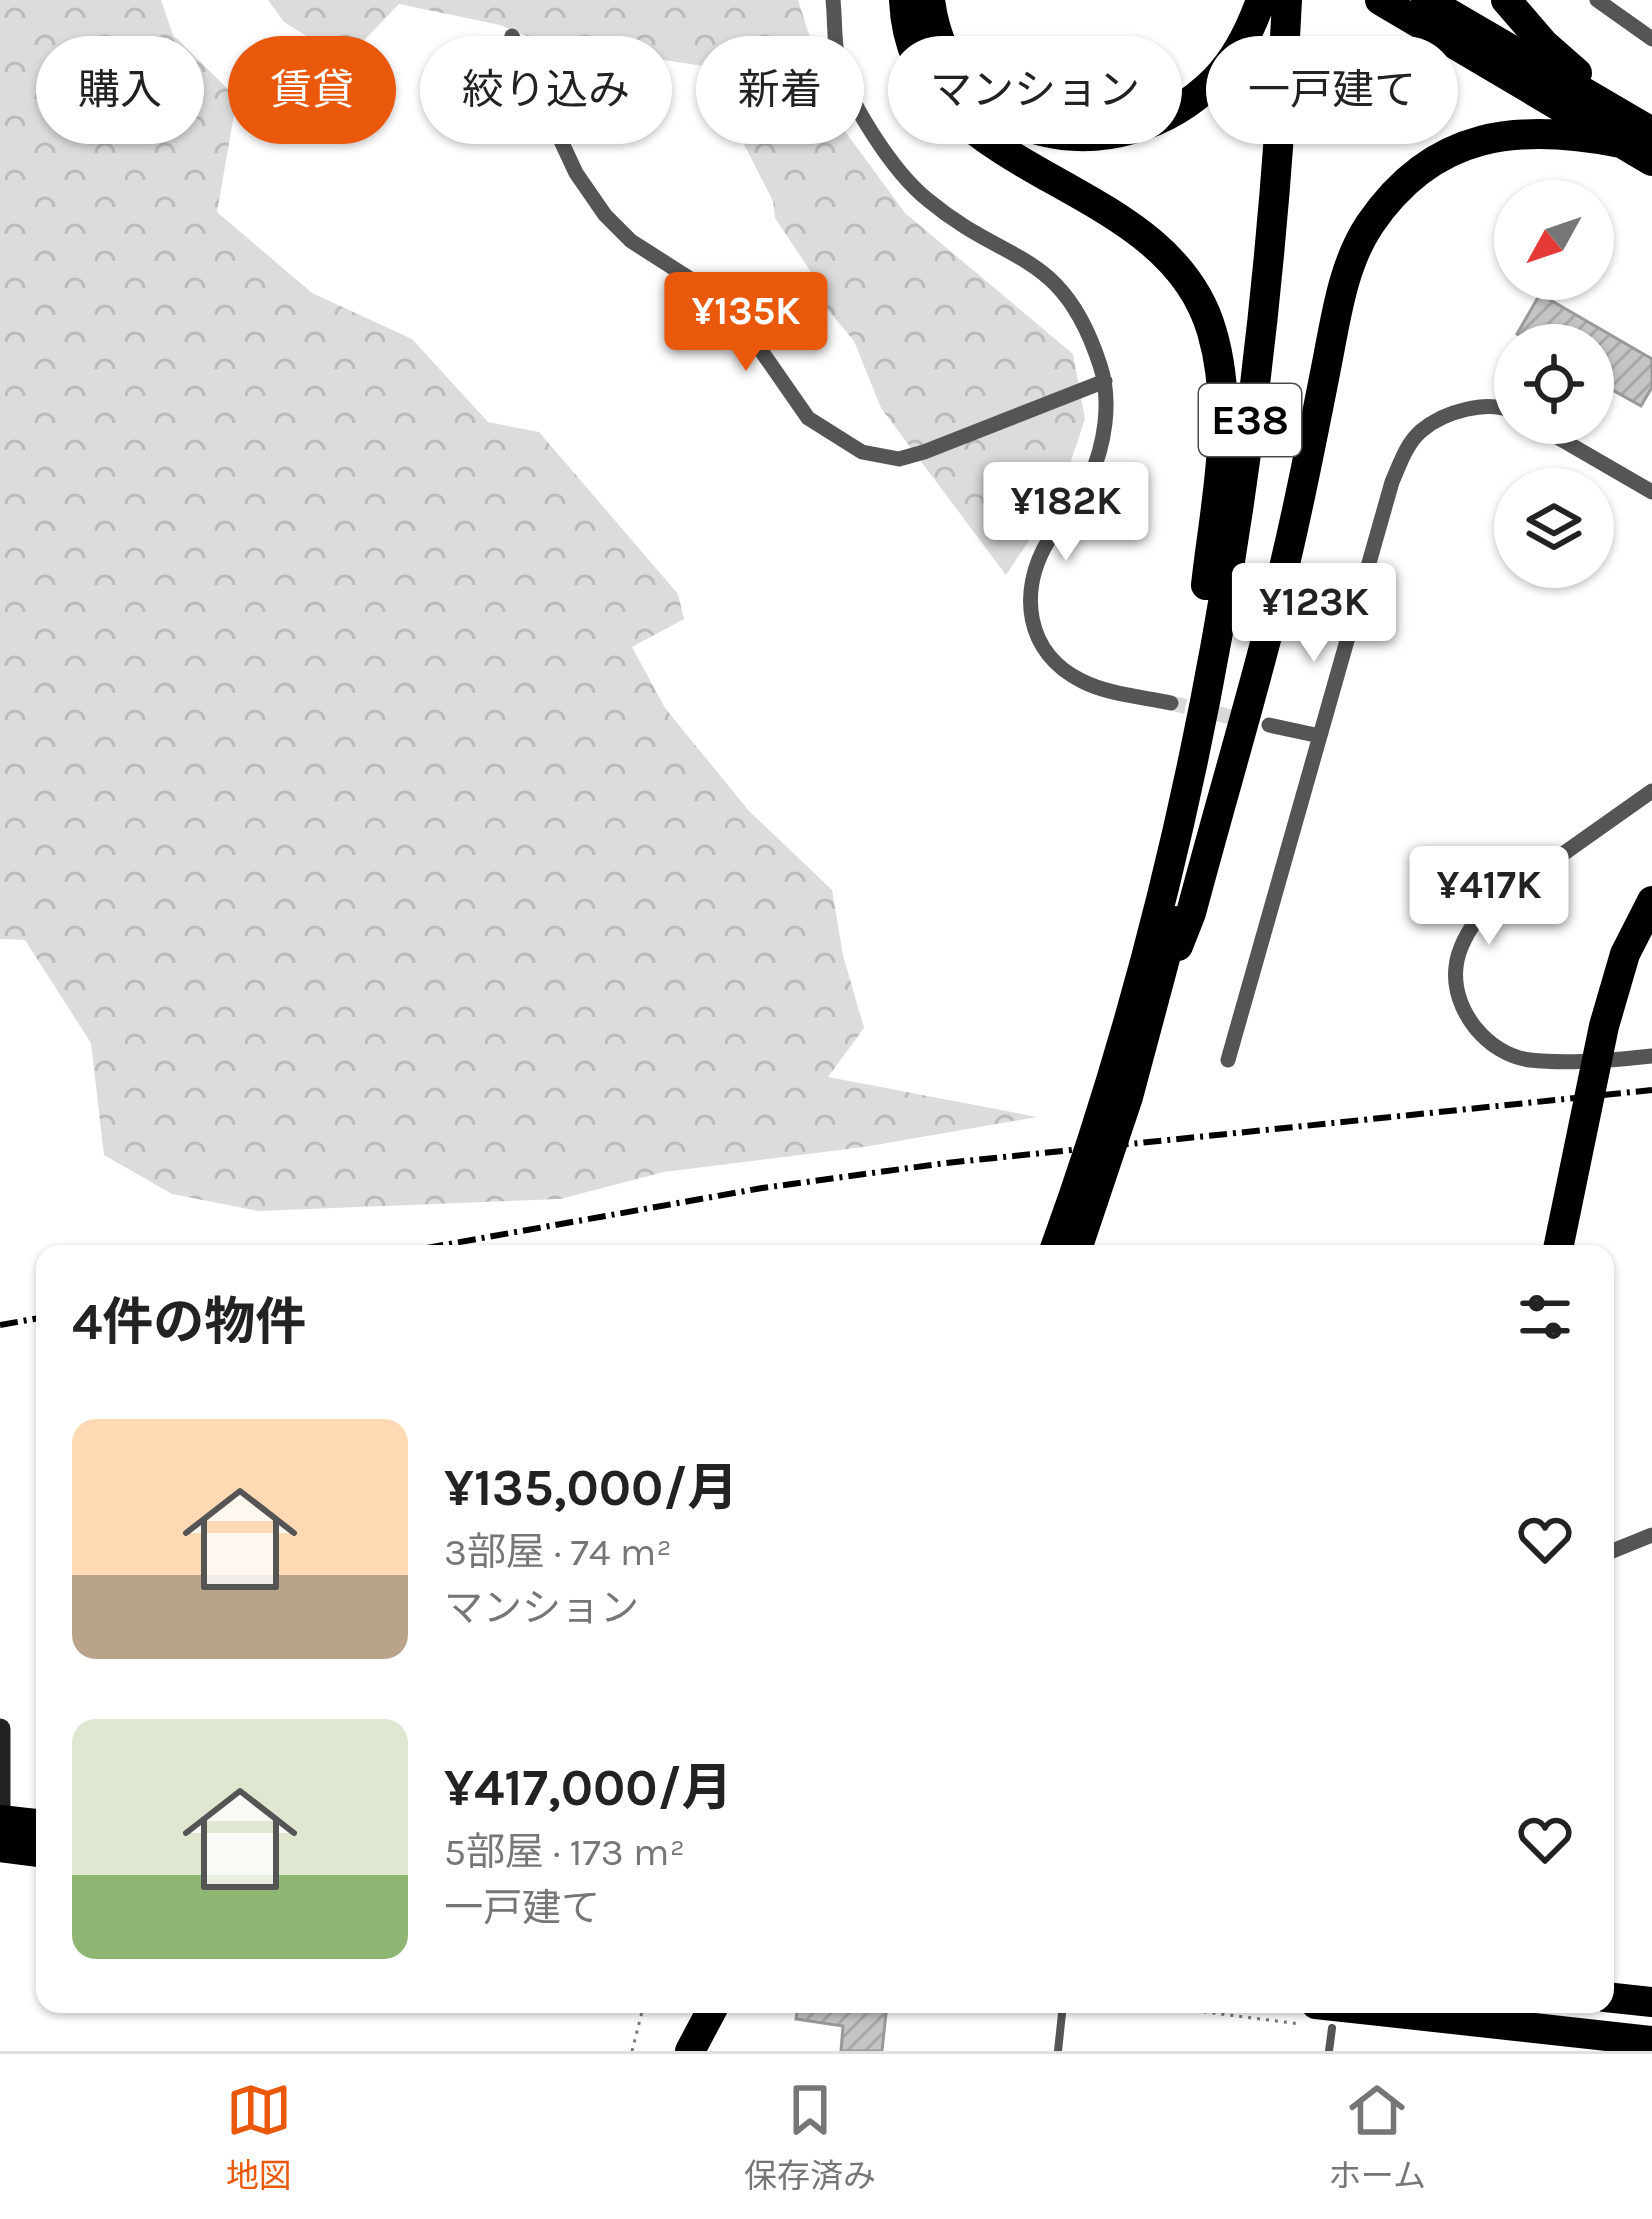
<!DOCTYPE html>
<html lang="ja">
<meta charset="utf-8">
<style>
:root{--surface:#fff;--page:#f2f2f2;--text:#222;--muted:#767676;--line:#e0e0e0;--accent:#ea580c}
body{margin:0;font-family:Karla,"Noto Sans JP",sans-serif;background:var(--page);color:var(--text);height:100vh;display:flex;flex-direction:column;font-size:45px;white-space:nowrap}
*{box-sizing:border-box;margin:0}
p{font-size:39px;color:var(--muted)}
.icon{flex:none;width:66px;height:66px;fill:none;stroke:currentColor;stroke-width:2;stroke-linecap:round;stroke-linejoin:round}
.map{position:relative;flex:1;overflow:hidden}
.panel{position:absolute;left:36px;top:1245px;width:1578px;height:768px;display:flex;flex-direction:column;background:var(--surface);border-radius:24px;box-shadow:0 3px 9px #0004}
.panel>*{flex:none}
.hud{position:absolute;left:36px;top:36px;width:1581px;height:108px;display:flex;gap:24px}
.needle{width:78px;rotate:230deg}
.tools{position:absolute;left:1494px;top:180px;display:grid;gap:24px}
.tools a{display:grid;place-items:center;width:120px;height:120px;border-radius:50%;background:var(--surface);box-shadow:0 3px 9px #0004;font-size:60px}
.price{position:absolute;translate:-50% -102px;padding:0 27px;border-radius:12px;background:#fff;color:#222;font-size:39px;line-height:78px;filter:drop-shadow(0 3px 6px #0008)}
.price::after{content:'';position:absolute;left:50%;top:72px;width:36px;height:27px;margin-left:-18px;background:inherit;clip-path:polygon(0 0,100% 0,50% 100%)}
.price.current{background:var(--accent);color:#fff}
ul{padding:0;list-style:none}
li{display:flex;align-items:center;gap:36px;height:300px;padding:0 36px}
li span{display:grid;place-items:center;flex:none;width:336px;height:240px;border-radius:24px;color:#555}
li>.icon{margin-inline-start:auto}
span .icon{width:144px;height:144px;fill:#fffc;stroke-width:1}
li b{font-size:51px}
h2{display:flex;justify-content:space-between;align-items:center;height:144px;padding:0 36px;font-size:51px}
.chip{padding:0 42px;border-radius:54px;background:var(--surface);box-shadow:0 3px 9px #0004;font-size:42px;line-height:108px}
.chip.current{background:var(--accent);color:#fff}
.dock{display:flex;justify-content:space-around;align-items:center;height:168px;border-top:3px solid var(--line);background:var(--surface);font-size:33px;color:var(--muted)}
.dock a{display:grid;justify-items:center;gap:6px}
.dock .current{color:var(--accent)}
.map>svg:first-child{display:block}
.forest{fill:url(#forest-crowns)}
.building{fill:url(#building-hatch);stroke:#999;stroke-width:3}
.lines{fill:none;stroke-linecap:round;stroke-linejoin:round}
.street-tunnel{stroke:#d9d9d9;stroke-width:15;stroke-dasharray:15 8;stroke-linecap:butt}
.path{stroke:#777;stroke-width:3;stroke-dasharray:3 6;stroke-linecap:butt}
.lane{stroke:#555;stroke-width:8}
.street{stroke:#555;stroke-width:15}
.secondary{stroke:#222;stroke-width:21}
.highway{stroke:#000;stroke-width:30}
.rail{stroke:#000;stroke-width:6;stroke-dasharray:18 6 3 6;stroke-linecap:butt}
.labels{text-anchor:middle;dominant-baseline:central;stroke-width:9;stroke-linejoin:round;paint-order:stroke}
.shield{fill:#fff;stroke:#4c4c4c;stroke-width:3}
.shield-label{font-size:42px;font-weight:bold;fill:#000}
</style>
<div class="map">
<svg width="1652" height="2051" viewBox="0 0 1652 2051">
<defs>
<pattern id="forest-crowns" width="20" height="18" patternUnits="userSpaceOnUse" patternTransform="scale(3)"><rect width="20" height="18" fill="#dcdcdc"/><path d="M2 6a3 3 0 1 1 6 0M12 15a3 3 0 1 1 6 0" fill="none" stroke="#bbb"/></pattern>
<pattern id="building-hatch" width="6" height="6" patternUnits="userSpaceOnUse" patternTransform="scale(3)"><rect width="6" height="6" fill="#c4c4c4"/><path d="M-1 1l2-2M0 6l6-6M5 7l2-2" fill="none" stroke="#a7a7a7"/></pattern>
</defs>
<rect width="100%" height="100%" fill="#fff"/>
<!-- forest -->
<path class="forest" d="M0,0h161l12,35 64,63 -20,114 95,81 100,46 76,83 51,10 139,162 6,25 -52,28 33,61 84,103 83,79 11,65 21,73 -36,49 209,40 -173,30 -200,25 -104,27 -302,12 -86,-17 -68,-39 -13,-112 -66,-103 -25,-1z
M268,0h530l38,119 69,94 168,141 12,65 -25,75 -54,81 -125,-167 -27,-67 -32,-38 1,-13 -48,-72 -2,-17 -69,-135 -166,-25 -38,-16 -101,-21 -54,56 -61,-38z"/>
<!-- building -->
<path class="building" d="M1540,294l112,65v28l-11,19 -48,-27v-34h-58l-18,-11z
M798,2004h41l29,6 1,-6h18l-5,47h-41l2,-25 -47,-7z"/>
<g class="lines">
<!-- street-tunnel -->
<path class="street-tunnel" d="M1171,703l78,18"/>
<!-- path -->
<path class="path" d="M1141,2004l159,20
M632,2051l12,-47"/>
<!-- lane -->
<path class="lane" d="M1058,2051l5,-47
M1329,2051l3,-23"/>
<!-- street -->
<path class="street" d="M833,0c2,18 1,37 4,55 7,43 57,118 91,145 79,66 134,48 172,165 12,36 5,80 -11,115 -10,22 -28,40 -41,61 -30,51 -23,112 34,140 25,13 61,16 89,22
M1597,0l55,39
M512,36l64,137 29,42 26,26 97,62 80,115 54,34 37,7 25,-7 181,-71
M1533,423l119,69
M1269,725l51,11
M1652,791l-167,118c-14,17 -27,37 -29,58 -5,43 32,88 74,93 35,4 87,0 122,-4
M1228,1060l164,-578c8,-18 14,-38 29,-51 22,-19 68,-33 94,-18
M1605,1554l47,-19"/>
<!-- secondary -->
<path class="secondary" d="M0,1729v98"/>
<!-- highway -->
<path class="highway" d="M904,0c7,184 262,170 308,332 24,82 3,171 -6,253
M930,0c19,147 188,177 285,80 21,-21 36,-52 46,-80
M1380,0l272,161
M1426,0l226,132
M1506,0l38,44 33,29
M1178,946l13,-33c35,-132 76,-264 105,-398 11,-50 21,-101 31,-152 9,-46 16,-99 43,-139 64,-94 149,-101 251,-81
M1079,1243l49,-146 47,-176
M1053,1254c146,-400 214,-829 234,-1254
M1557,1254l47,-228 21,-72 27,-53
M0,1820l45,5
M0,1847l45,6
M1605,1997l47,5
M1316,2004l336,37
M690,2051l25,-47"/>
<!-- rail -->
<path class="rail" d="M393,1254l369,-66 184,-25 706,-73
M0,1325l45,-8"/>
</g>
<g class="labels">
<!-- shield labels -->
<rect class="shield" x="1199" y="384" width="102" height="72" rx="9"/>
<g class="shield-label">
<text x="1250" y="420">E38</text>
</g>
</g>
</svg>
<div class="tools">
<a><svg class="needle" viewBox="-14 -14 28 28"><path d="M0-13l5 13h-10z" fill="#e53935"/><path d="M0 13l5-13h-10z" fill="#767676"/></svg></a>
<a><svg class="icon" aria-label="locate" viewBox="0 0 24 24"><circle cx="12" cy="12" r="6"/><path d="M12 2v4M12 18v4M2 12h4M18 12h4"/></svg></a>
<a><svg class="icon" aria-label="layers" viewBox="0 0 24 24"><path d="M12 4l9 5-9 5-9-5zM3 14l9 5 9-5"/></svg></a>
</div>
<b class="price current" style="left:746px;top:374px">¥135K</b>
<b class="price" style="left:1066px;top:564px">¥182K</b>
<b class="price" style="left:1314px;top:665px">¥123K</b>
<b class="price" style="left:1489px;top:948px">¥417K</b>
<div class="hud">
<a class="chip">購入</a>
<a class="chip current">賃貸</a>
<a class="chip">絞り込み</a>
<a class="chip">新着</a>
<a class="chip">マンション</a>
<a class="chip">一戸建て</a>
</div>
<section class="panel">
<h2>4件の物件<svg class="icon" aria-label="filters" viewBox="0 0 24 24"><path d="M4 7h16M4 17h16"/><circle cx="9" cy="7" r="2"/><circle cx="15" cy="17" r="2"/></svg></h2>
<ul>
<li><span style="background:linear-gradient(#ffd9b3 65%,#b9a48a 0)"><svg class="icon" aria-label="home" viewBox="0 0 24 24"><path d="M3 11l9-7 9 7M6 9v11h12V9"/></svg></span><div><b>¥135,000/月</b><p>3部屋 · 74 m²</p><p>マンション</p></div><svg class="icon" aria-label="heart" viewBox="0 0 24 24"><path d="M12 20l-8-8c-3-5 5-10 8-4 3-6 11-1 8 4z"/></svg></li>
<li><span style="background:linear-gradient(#dfe7d0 65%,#8fb573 0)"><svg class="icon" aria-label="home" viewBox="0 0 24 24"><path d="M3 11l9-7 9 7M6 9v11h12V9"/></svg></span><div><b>¥417,000/月</b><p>5部屋 · 173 m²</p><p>一戸建て</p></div><svg class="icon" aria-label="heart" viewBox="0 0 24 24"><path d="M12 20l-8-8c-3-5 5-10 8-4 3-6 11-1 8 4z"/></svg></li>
</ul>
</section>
</div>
<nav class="dock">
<a class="current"><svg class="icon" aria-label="map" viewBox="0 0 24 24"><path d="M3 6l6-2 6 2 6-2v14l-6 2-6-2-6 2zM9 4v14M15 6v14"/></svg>地図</a>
<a><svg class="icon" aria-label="saved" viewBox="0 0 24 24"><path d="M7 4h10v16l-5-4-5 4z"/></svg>保存済み</a>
<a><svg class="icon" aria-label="home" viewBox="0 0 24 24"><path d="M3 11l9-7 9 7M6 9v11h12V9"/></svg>ホーム</a>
</nav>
